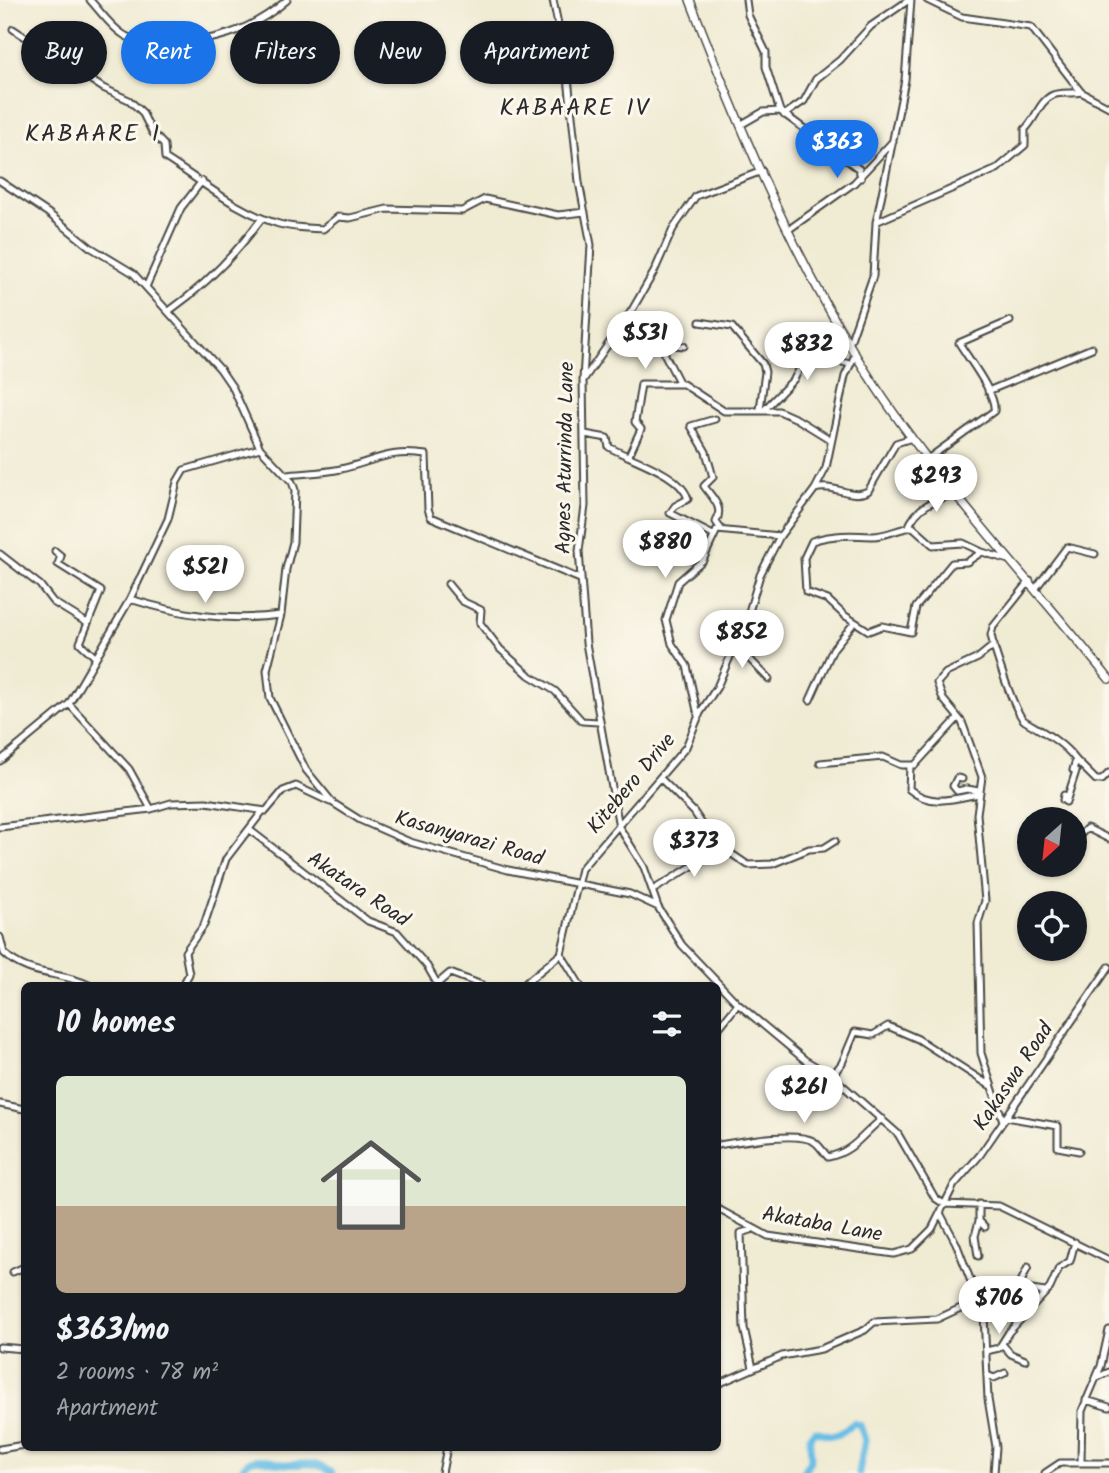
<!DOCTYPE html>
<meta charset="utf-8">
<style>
:root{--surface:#171b24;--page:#20242c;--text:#f1f3f6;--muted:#9ea1a6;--accent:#1a73e8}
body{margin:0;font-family:Kalam,sans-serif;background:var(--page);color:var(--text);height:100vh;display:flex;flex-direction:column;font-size:26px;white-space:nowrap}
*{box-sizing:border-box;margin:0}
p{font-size:23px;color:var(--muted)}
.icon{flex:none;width:38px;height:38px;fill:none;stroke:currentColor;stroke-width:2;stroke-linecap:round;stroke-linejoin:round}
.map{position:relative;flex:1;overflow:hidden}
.side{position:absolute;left:21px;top:982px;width:700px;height:469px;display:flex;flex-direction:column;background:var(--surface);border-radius:10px;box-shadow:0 2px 5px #0004}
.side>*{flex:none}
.banner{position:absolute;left:21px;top:21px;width:700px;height:63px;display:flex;gap:14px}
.needle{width:46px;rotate:207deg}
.buttons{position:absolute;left:1017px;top:807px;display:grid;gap:14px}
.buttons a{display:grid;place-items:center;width:70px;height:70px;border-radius:50%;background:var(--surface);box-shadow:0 2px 5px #0004;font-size:35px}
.price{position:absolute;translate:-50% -60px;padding:0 16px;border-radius:24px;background:#fff;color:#222;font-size:23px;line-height:46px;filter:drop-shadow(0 2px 4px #0008)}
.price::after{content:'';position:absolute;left:50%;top:42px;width:21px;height:16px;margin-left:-10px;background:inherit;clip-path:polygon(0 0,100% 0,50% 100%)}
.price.selected{background:var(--accent);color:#fff}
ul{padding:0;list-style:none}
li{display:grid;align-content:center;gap:14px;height:371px;padding:0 35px}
li span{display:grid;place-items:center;height:217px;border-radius:10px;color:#555}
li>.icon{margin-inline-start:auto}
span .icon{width:126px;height:126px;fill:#fffc;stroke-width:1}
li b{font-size:30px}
h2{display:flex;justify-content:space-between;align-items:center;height:84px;padding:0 35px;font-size:30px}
.chip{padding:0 24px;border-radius:32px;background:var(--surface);box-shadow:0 2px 5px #0004;font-size:24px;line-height:63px}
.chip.selected{background:var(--accent);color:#fff}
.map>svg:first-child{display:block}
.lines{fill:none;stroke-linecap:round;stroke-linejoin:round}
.river{stroke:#69bee5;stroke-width:7}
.minor-casing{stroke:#494844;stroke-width:9}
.major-casing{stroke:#494844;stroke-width:10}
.minor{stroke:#fff;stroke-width:5}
.major{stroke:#fff;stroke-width:7}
.labels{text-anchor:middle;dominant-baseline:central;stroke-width:6;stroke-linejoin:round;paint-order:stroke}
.street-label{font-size:21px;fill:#2b2b2b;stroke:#fbf7ec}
.quarter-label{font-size:24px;letter-spacing:2px;fill:#2b2b2b;stroke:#fbf7ec}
</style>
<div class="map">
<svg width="1109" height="1473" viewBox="0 0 1109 1473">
<rect width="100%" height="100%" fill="#fbf7ec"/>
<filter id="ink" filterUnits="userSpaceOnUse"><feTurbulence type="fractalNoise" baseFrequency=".0143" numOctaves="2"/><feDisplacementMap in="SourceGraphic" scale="14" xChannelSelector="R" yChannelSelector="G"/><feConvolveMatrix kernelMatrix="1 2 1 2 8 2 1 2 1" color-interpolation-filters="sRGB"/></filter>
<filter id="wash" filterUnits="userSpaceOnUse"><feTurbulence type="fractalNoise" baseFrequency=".00686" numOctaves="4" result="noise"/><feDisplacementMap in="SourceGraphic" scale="28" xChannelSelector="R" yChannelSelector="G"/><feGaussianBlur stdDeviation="1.57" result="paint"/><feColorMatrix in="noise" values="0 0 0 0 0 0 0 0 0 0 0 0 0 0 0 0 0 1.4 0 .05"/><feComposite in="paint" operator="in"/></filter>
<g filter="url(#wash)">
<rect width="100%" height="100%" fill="#f0ebd3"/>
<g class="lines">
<!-- river -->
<path class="river" d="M240,1473c9,-22 27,-11 44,-9 24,3 23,-7 48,9
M803,1473l8,-13 -1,-24 5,-5c24,7 20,6 39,-8l6,2 5,15 -6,33"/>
</g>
</g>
<g filter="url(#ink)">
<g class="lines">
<defs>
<path id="minor" d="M90,0c10,11 21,27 34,35 11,7 25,7 37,8 48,1 89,-11 126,-43
M553,0l14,68 12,114 12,63 -8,135 2,126 -6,45 7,92 33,184 25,40 14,40
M746,0l2,15 18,37v15l14,44
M927,0l35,17 69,10 50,65 28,15
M13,29l90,59 26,12 13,12 10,20 12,13 1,13c37,23 70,53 114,66 14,4 29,4 44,5l15,-12 12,1 37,-9 75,2 23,-12 73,16 27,-3
M784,115l20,-14 12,-22 24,-19 31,-34 38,-26
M742,124l21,-12 17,-1 79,58 2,9
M0,181l48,32 42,34 43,26 87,96 13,19 27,60 32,34 3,8 -2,52 -7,27 -5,46 -14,55 3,28 36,72 27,33 27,17 50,22 98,28 122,24 28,13 24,38 56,59 67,56 27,16 66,58 37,64 9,6 55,2 110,54
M876,222l121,-53 28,-24v-16c11,-10 14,-28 28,-34 7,-3 19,-1 28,-3
M788,230l66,-47 39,-42
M146,287l35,-79 21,-27
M169,311c37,-26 66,-56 93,-93
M700,322l32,5 31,37 2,8 -5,37
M665,330v25l15,29
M664,344l20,2
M849,345l24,-69 3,-53 29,-143 6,-80
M584,379l48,-69 22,-38 19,-43 23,-33 66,-25
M988,391l104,-43
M764,410l30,-31 10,-18 17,-4 29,7
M715,419l-24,7 15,26 7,25 -9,9c9,13 20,21 12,36l5,7
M585,434l22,4 2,9c20,12 72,26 79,52l-13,7 -5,7 43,22
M629,455l12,-26 -6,-7 6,-38h42l41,27h55l18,8 34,21
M929,458l65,-47c3,-16 -26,-53 -35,-68l51,-22
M286,475c18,-2 37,-2 55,-6 34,-8 48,-20 85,-14l2,54 3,8 149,62
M815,489l11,-21 19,-92 10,-21
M908,528c9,-23 27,-28 49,-35
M55,551l6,5 -3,8 43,27 -21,52 14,13
M982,552l-19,-9 -30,2 -20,-18c-13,1 -27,9 -40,9 -22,-1 -39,-2 -61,5l-8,17 2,34 22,8 16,15 25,16 13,-5 29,6 5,-25 36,-44 15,-1 15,-10 27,8
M0,554l40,31 13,17 34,21
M1030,581l-37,46 -2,8c3,14 24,80 34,86 18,11 38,21 51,39l-3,10 3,1 -10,31 -3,-2 1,-5
M448,584l14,17 19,9 -1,13 20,26 29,26 26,16 27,30 16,1
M1036,588l31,-41 28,7
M130,599c51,16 97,23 151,16
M735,644l34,35
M994,645l-16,13 -32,15 -9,10 6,16 19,23 20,55 -5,37 8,87 -7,22 3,130 22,68
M810,700l23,-51 21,-26
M698,715l-11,-49 -15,-22 -6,-24 12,-38 25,-22 14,-30 63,6
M1076,760l20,20h6l7,-7
M0,761l69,-57
M820,763l63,-6 18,8h14l43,-47
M910,766l-1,23c21,18 45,10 69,5
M661,779l33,33 20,30 34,23 24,-1 37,-15 15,-1 11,-7
M962,779l-5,-1 -4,8 4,5 10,-2 12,2
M151,809l-22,-40 -60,-65 61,-105 38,-80 9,-37 7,-12 76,-22
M0,827l151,-18 20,-6 35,-1 60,9 17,-20 13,-5 34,16
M251,831l117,90 29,11 30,34 11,19
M1074,841l13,-13 22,11
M653,890l69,-42
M0,937l4,16c24,24 56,18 85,32
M561,954l19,31
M437,984l13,-11 32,12
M183,985l6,-11 -4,-22 19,-27 22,-66 36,-47
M523,985l38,-31 20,-85 105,-122 14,-34 17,-26 31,-72 12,-40 20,-39 35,-47c19,-6 36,11 53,2l28,-48 16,-5
M718,1029l20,-25
M832,1076l10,-13 13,-31 18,3 15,-9 30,13 71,46
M0,1104l24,5
M1006,1117l52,9v21l21,4
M718,1145c20,-3 77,-14 95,-4 6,3 10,11 15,16 26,-5 35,-24 54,-38
M979,1204v17l6,6
M718,1209l50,27 126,18 18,-5 20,-20 22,-44 26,-30 129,-188
M940,1213l16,30 28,72 4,84 8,48 -2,26
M751,1230l-10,3 3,95 9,40
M978,1256l-3,-20 4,-15
M1028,1267l-10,21 27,4
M13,1272l11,-5
M1002,1344l9,10 14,6
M0,1347l24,2
M986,1351l13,-3 10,-16 41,-44 9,-20 11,-7 5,-19
M987,1375l7,3 11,-5
M1096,1378l13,-6
M718,1384l64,-28 39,-7 44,-19 9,-8 63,-3 43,-20
M1086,1400l23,7
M0,1449l24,-4
M1081,1461l1,-50 19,-45 8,-36
M442,1473l5,-26
M1045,1473l15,-10h49"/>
<path id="major" d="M690,0c47,121 97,243 165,354 70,116 170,220 254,325"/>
</defs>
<!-- minor casing -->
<use href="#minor" class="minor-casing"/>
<!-- major casing -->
<use href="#major" class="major-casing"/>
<!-- minor -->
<use href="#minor" class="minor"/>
<!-- major -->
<use href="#major" class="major"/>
</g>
</g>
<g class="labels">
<!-- street labels -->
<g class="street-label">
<text transform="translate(566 458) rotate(-89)">Agnes Aturrinda Lane</text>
<text transform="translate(632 784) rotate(-50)">Kitebero Drive</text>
<text transform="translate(469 839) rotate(16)">Kasanyarazi Road</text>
<text transform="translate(358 890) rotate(34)">Akatara Road</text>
<text transform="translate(1014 1077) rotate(-56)">Kakaswa Road</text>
<text transform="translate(822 1225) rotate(10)">Akataba Lane</text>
</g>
<!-- quarter labels -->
<g class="quarter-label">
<text x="575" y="108">KABAARE IV</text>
<text x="93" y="134">KABAARE I</text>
</g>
</g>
</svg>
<div class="buttons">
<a><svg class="needle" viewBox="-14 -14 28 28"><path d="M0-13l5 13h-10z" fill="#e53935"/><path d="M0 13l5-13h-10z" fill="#9ea1a6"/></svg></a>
<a><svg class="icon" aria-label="locate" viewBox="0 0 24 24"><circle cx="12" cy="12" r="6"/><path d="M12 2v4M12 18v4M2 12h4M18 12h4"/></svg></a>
</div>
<b class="price selected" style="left:837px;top:180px">$363</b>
<b class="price" style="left:645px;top:371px">$531</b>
<b class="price" style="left:807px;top:382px">$832</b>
<b class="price" style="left:936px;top:514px">$293</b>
<b class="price" style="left:665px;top:580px">$880</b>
<b class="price" style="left:205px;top:605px">$521</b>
<b class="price" style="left:742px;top:670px">$852</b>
<b class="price" style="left:694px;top:879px">$373</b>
<b class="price" style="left:804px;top:1125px">$261</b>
<b class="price" style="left:999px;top:1336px">$706</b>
<div class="banner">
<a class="chip">Buy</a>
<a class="chip selected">Rent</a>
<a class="chip">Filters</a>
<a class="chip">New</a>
<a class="chip">Apartment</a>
</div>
<section class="side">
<h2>10 homes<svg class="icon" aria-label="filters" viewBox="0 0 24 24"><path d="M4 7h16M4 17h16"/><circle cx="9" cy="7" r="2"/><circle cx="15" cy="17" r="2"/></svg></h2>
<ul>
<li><span style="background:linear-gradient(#dfe7d0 60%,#b9a48a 0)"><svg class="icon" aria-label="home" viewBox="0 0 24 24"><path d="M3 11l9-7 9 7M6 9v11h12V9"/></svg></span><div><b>$363/mo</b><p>2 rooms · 78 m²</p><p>Apartment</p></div></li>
</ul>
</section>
</div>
